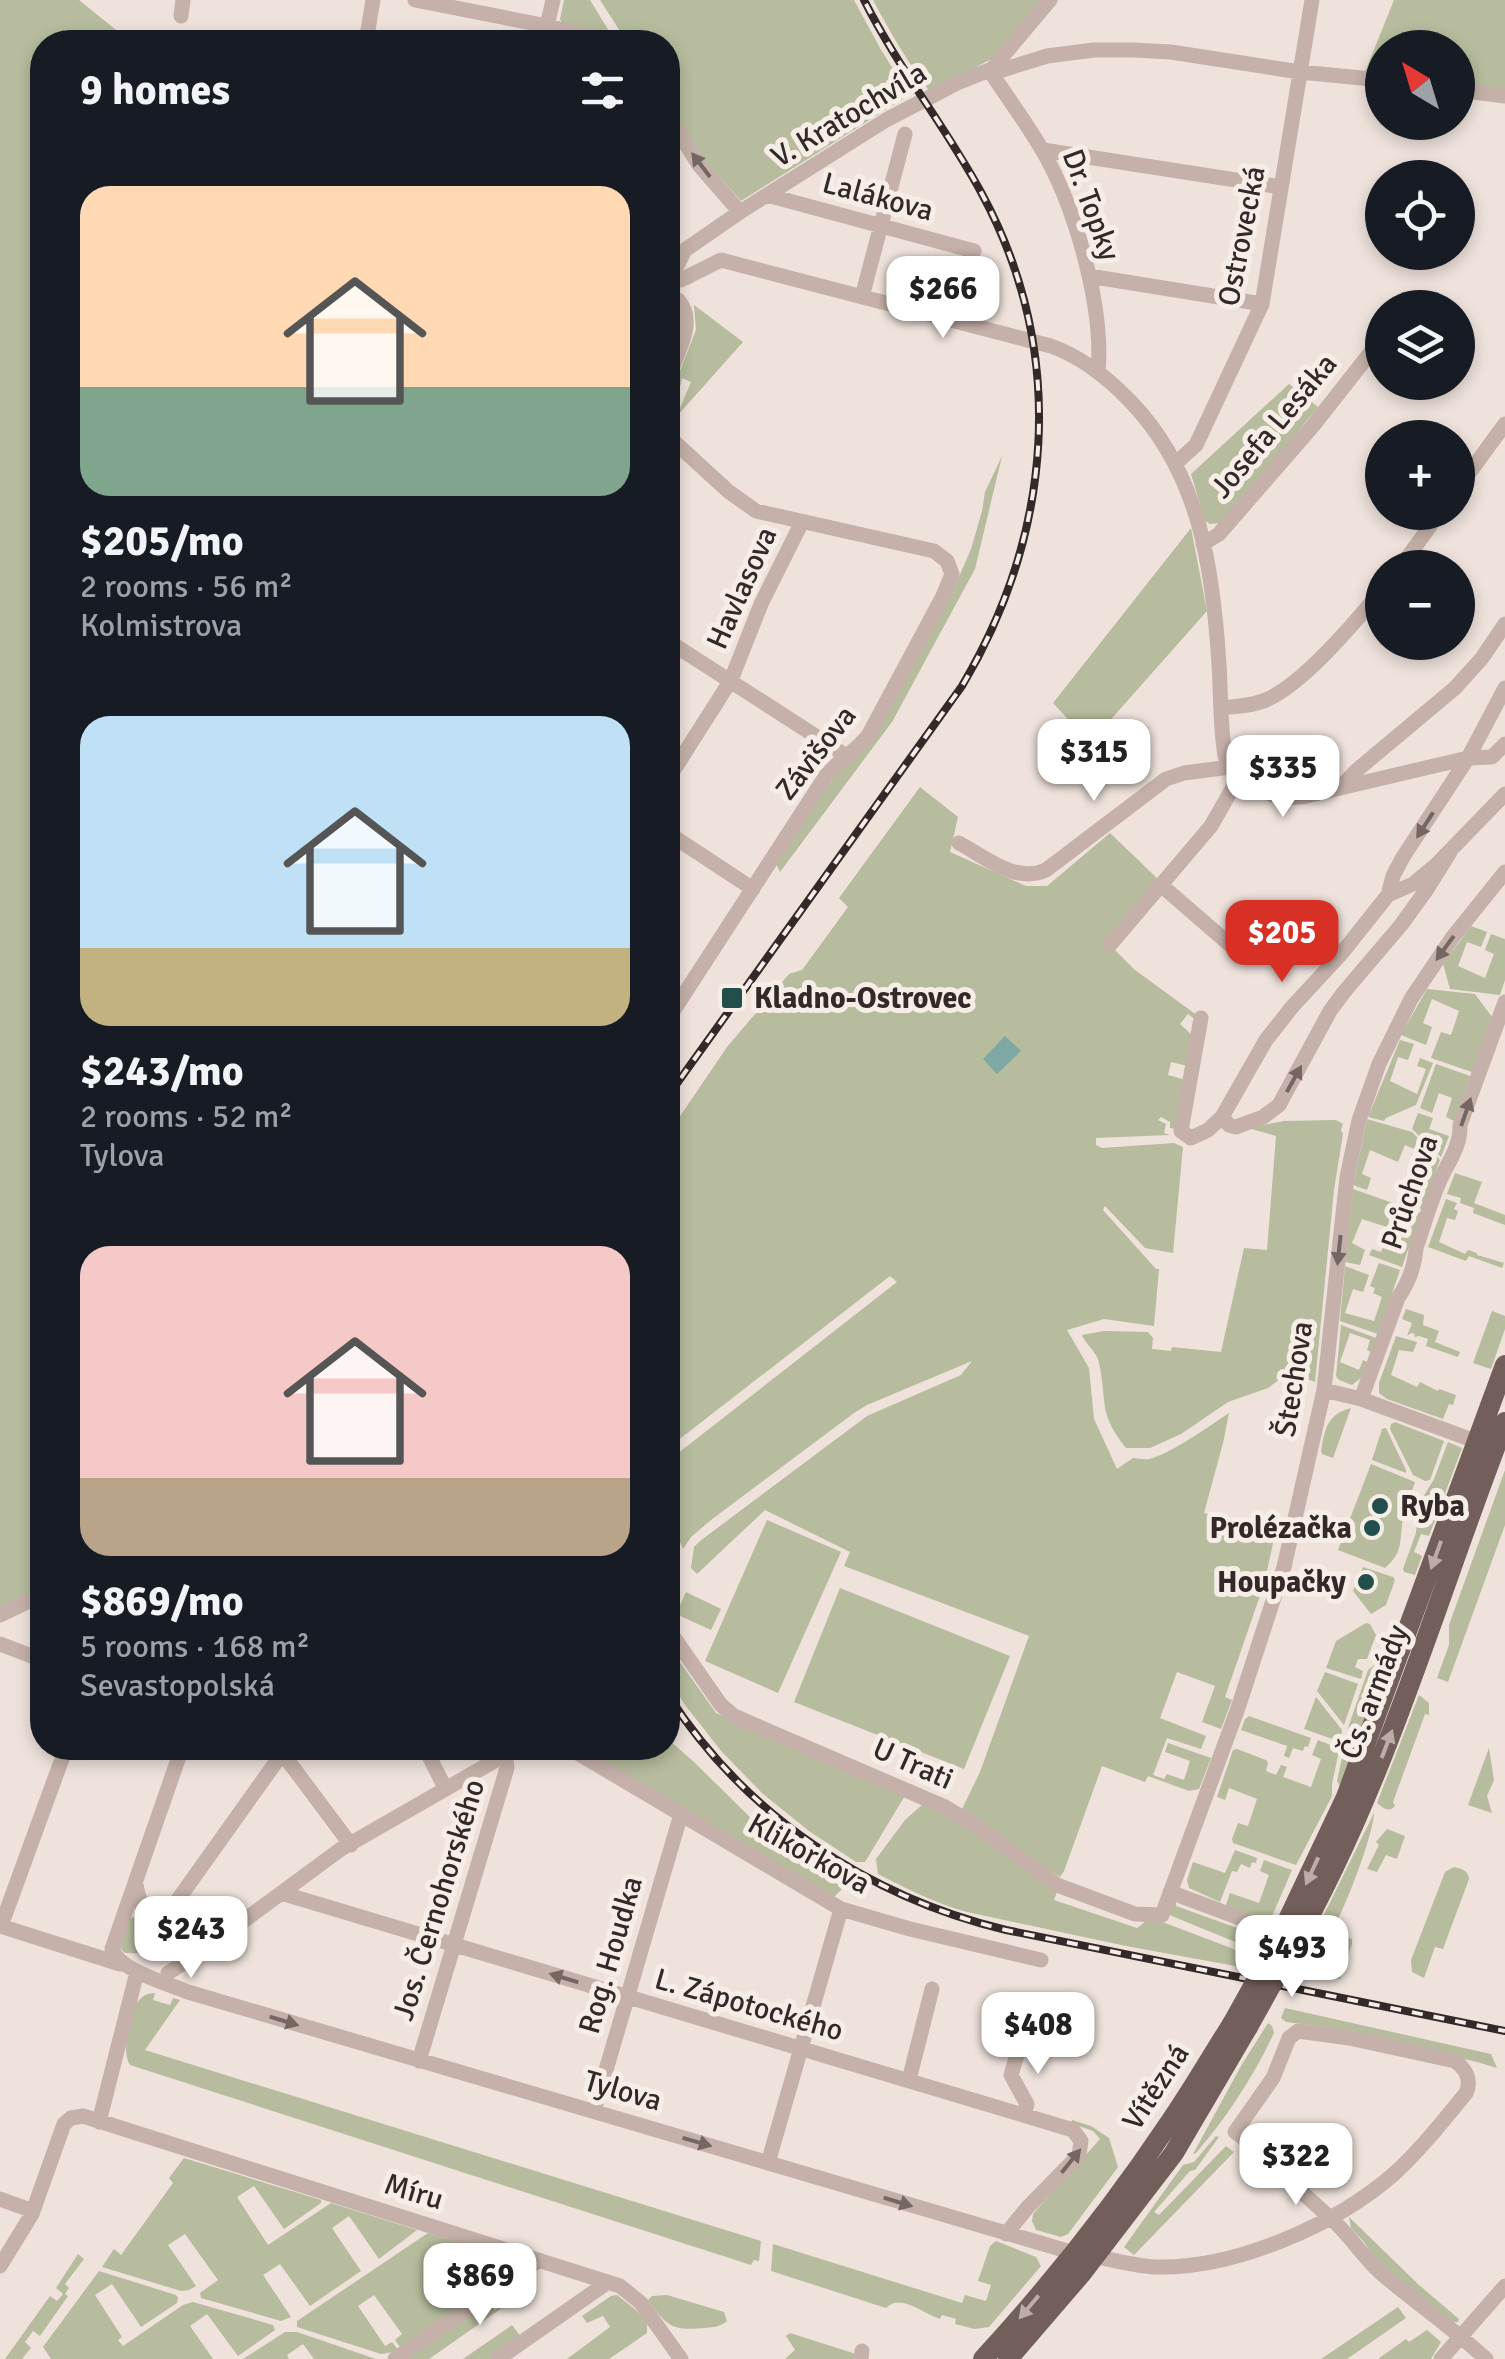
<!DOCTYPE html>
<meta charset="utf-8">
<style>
:root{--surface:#171b24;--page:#242831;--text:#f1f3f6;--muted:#9ea1a6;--accent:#d93025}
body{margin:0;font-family:Signika,sans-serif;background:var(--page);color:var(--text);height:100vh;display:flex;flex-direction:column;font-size:38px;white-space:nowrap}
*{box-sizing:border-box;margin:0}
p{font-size:32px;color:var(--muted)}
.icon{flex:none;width:55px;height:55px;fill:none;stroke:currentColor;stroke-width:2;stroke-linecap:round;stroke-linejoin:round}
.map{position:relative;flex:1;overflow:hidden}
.side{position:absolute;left:30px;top:30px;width:650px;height:1730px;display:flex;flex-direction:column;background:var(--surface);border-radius:40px;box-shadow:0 5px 15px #0003}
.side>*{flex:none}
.needle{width:65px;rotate:322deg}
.tools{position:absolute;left:1365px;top:30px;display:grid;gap:20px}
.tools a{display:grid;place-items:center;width:110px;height:110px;border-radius:50%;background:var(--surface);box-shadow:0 5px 15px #0003;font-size:50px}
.price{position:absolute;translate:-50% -85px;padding:0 22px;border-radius:20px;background:#fff;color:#222;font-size:32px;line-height:65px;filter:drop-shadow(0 2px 5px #0008)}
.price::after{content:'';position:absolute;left:50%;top:60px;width:30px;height:22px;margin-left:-15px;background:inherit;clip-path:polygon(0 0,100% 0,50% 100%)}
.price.selected{background:var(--accent);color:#fff}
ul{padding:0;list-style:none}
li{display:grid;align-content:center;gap:20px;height:530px;padding:0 50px}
li span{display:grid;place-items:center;height:310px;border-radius:30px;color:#555}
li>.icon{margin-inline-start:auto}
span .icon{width:180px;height:180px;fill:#fffc;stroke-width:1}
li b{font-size:42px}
h2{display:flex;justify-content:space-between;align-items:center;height:120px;padding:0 50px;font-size:42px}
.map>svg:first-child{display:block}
.green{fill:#b6bc9d}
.water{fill:#7ea8a3}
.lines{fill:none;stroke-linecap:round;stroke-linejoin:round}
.minor{stroke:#c5b1a9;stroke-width:15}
.major{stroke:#735f5a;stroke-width:20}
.rail-casing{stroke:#332928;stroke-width:8}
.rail{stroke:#f7ede7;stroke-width:4;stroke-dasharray:11;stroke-linecap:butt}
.major-bridge{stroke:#735f5a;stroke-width:20}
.oneway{fill:#756662}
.oneway2{fill:#bcada8}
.poi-dot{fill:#224f4b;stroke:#f7ede7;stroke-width:4}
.labels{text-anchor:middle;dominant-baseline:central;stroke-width:10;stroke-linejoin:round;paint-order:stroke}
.street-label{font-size:30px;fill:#332928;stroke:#f7ede7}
.poi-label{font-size:30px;font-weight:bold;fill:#332928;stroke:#f7ede7;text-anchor:start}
</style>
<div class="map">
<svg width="1505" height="2359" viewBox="0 0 1505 2359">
<rect width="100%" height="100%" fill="#eee2db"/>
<!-- green -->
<path class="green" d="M0,0h79l52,42h-89v1546l-42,19z
M564,0h26l19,31 -2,2 -45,-10 -2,-4z
M600,0h254l26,48 29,47 -168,106 -36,-40 -37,-56v-63h-41z
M873,0h169l-47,57 -65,35c-22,-29 -40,-60 -57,-92z
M1394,0h111v94l-47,-8v-38h-76v27l-17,-3z
M694,305l49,37 -74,83 -1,-7 12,-10 11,-26 -9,-4 -5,22 -7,6 -2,-5 28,-71z
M1289,384l29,23 -60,74 -38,42 -10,1 -5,-3 -14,-47z
M1002,456l-27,113 -83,153 -112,150 -5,-10 50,-78 6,-2 118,-182 22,-51 11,-38 3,-19z
M1191,528l16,83 -117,132 -37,-40z
M920,787l38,30 -8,35 76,34h21l63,-53 49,47 -52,62 28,28 63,46 -2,4 -8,-6 -8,10 13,12 -5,30 -17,-4 -3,13 18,5 -10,49 -6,-1v-6l-9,-5 -3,3 8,4 -2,9 6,2 -74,3v7l6,3 72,-5 9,4 -10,106 -28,-5 -40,-42 -2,4 53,59h3l-5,57 -50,-7 -37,11 22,38 5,51 23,50 16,-11c2,0 13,2 16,1 20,-4 62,-34 80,-46l-6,30 -19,70 72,17 -12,54 -39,113 7,3 -11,29 -19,-7 13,-36 -38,-14 -17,46 46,18 -5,13 -34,-11 -14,37 11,4 3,-5 17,6 6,-19 -25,-9 3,-9 43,15 -12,31 -10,2 -41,-15 -3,6 -43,-16 -38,105 -4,6 -13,-7 -85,-61 18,-37 49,-136 -185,-70 6,-14 -85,-42 -68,64 -6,-6 3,-21 6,-6 167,-125 94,-41 11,-14 -105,44 -13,8 -143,107 -20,17 -8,12 -15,-36v-52l229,-179 -7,-6 -222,172v-314l59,-87 62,-73 13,-4 46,-63 -9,-9z
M1471,926l16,6 -6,15 -14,-5 -9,24 27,12 9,-24 -9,-4 6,-16 14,5v41l-5,15 -50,-6 -7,-25z
M1427,989l48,5 17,23 -20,55 -41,-14 10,-26 10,3 8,-24 -27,-12 -9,24 9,4 -6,18 -25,-10z
M1400,1040l14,4 -6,16 -10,-3 -8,24 27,13 9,-25 -9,-3 3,-8 13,5 -17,42 -30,13 -2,3 -16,-4z
M1436,1064l34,12 -16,45 -8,-4 6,-19 -13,-5 -7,20 -12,-5z
M1418,1113l15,5 -4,11 20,7 -8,21 -29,-28z
M1367,1119l45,13 28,28 -18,49 -22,-8 7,-20 5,2 2,-5 9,3 9,-24 -27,-12 -7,17 -28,-12 -8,24 9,4 -4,12 -14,-5z
M1336,1120l7,4 -2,6 2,4 -9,56 -19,192 -21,-8 -9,1 -17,13 -40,14 -47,32 -31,14h-24c-29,-37 -18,-44 -27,-85 -2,-11 -12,-17 -17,-28l22,-4 44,1 5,6 -1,11 19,2 1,-4 49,5 23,-104 23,2 9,-114 -28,-8 36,-7z
M1455,1173l27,9 -8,21 31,12v10l-32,-12 1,-5 -14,-5 1,-5 -14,-4z
M1353,1189l68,24 -19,54 -33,-12 3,-6 9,3 9,-24 -28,-9 -10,24 13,7 -5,15 -15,-3z
M1446,1199l11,4 -3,6 4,2 -3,9 -8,-2 -8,24 26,12 3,-4 9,3v2l27,8 -2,5 -33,-12 -3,5 -38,-14z
M1379,1263l21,7 -22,64 -38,-13 5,-55 24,9 -6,17 -10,-3 -8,24 29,8 8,-24 -9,-4 2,-5 -5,-2z
M1406,1309l18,6 -1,10 16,6 -4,11 25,10 -2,5 -32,-11 2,-7 -9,-3 -5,1 1,-3 -4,-1 -4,3 5,-13 -10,-4z
M1492,1311l13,5v13l-14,40 -18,-6z
M1341,1325l35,13 -5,14 -4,-2 3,-10 -20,-7 -10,29 19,8 4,-10 4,2 -5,15 -10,8 -13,-5 -3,-4z
M1396,1336l21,6 -4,10 -14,-2 -8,25 26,12 3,-5 18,9 1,-2 17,6 -3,10 -4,-1 -6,15 -56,-20 -8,-6v-10z
M1351,1408l-18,50 -11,-4 -1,-3c4,-22 6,-37 30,-43z
M1395,1422l49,19 -14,39 -5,1 -12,-6 -23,-46 1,-5z
M1386,1428l20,42v3l-34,-13 10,-31z
M1448,1442l14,6 -33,88 -8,-2 -7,18 8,4 -7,19 -11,-3 -1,-3 13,-36 2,-28 16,-26z
M1371,1464l44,18c-4,11 -8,22 -11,32 -6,23 2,36 -19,54l-47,-18z
M1505,1470v55l-57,157 -11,-4 12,-33v-20z
M767,1520l74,32 -63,141 -73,-32z
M1363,1567l30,10 2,3 -9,25 -15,9 -18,-23z
M840,1588l170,68 -46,113 -170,-67z
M686,1592l35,17 -10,21 -35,-16z
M1366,1623l4,1 6,11 -9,24h-9l-3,8 8,4 -2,8 -35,-11 10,-27z
M668,1645l48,68 190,81 -41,68h-9l-47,-31 -46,-37 -41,-42 -37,-47 -17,-27z
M1385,1656l7,2 -52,128 -3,-5 12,-56 19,-55z
M1325,1672l33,12 -14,41 -27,-34z
M1419,1695l10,8v12l-4,-1 -32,88 2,4c-6,7 -12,2 -18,-3z
M1316,1697l26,33 -1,12 -37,-13z
M1249,1716l62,22 -3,9 -3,-1 -2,5 -10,-3 -4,10 -5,-2 3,-10 -46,-16 4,-11z
M668,1739l27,24 66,65 82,60 -11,11 -254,-151h90z
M1318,1740l20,8 1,3 -7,33v12l-36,69 -63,-22 -1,-4 6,-16 10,3 9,-27 -28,-11 -4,12 -8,-3 16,-47 4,-1 29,11 2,3 -2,8 10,4 5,-10 6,2 -4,10 28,10 10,-28 -9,-4z
M1489,1748l5,32 -7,16 5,17 -24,-8z
M923,1804l21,7 113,81 -3,8 83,28 9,-7 11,-1 74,28 20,11 -5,9 -120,-22 -159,-34c-32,-9 -60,-23 -89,-38l-2,-15 29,-39z
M1374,1813c-1,26 -40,127 -59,146l-10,1 5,-17z
M1387,1829l18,7 -8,23 -11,-4 -9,17 -10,-3 12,-24 -3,-3z
M1235,1850l22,8 -1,5 -4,-1 -2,6 -9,-4 -4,8 -5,-1 -12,31 -31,-14 -2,-8 6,-18 32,11z
M1264,1860l28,10 -19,44 -10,5 -38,-11 5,-15 29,10 10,-28 -9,-4z
M1454,1867c8,2 14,3 15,12l-26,70 -8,-2 -11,31 -12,-6 -1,-12 34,-88z
M1165,1901l11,1v4l89,32 -10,12 -93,-38z
M133,1917l7,2 24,25 1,3 -2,7 -38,-1 -5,-5 10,-29z
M1340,1935l12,4v5l-12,35 -37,-7 1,-3 15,2 6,-14h6z
M155,1993l-2,7 17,5 3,-7 7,2 -35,50 616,191 -2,20 -5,-1 -3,5 -621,-200c-9,-14 -2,-54 9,-65 6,-6 8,-6 16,-7z
M1285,2008l206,46 6,14 -20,-6 -153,-35 -38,-5 -5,-4z
M1268,2023l4,3 2,7c-21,44 -46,83 -78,120l-3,1 48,-88z
M1072,2120l19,6 18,12 9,29 -50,67 -7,3 -25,-7 -4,-9 1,-7 67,-75 -7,-8 -22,-8z
M1216,2136l3,1 -24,33 -5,1 -36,41 5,3 67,-69 8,6 -100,103 -10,-8 59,-82 11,-3z
M184,2158l137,42v3l-37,26 -30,-43 -17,11 31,48 63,-42 86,27 -38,29 -30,-43 -17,12 29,43 -51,35 -30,-42 -17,11 28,42 -10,4 -80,-23 -1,-5 18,-13 -33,-46 -17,11 28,41 -7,4 -8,1 -79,-24 12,-18 7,6 52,-72 -4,-5z
M1349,2217l70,68 40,34 -1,3h-5l-76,-60 -13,-20 -13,-14z
M428,2233l90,28 2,3 -47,38 -8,-11 7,-5 -27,-40 -17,11 27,40 8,-4 7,11 -68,46 -7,-10 7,-6 -28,-39 -16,11 27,40 7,-4 7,9 -18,3 -84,-27v-6z
M996,2241l40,16 5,9 -52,61 -15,2 -19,-5 1,-5 -14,-4 -2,4c-19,-6 -39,-26 -54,-11l-115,-37 2,-27 189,59 3,-8 21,6 5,-16 -13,-4 12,-35z
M78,2254l6,5 -19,25 4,4 -4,6 3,2 -28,40 -7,-5 -8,11 6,6 -9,11h-17l45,-63 7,5 6,-7 -7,-6z
M99,2271l77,24 2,3 -1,5 -36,24 -29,-43 -17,11 27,42 -4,3 5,6 60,-41 10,-3 80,23 2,5 -37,26 -31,-42 -17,12 23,33h-162l-8,-12z
M617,2295l19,15 11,12v11l-38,26h-42l43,-32 -7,-11 -16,7 -5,-7 29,-20z
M667,2295l57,17 3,9c-7,6 -13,6 -23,7 -33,3 -37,-2 -56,-28l4,-4z
M489,2301l6,9 6,-4 1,2 -73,51h-23z
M1398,2307l8,11 -59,41h-26z
M512,2325l9,12 -31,22h-27z
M1427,2330l14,12 -10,17h-53l28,-20 3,3z
M285,2332h12l79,27h-62l-11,-15 -16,11 2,4h-46z
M790,2333l66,21v5h-71l10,-9 -9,-14z"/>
<!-- water -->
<path class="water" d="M1005,1036l16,15 -24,23 -14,-15z"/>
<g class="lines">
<!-- minor -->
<path class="minor" d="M415,0l132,26 67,16
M181,16l2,-16
M547,26l6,-26
M366,42l7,-42
M1458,90l47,6
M668,115l31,50 41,47
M1043,150l238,37
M767,195l207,56
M673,274l12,-24 55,-38 146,-92 71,-37 35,-14 58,-69
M1089,276l173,28
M681,280l40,-20 330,86c31,11 57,32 80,56 69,72 82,167 88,262 2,31 1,62 6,92 12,29 47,44 77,41l166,-39 24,-1 13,-13
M862,297l43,-163
M1098,372c6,-65 -23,-167 -57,-224 -14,-24 -31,-47 -47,-71l-2,-8 10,1 45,-14 47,-6h39l38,2 129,20 82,8
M668,378c8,-23 30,-57 10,-78
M668,436l60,55 28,20 178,40 13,10 5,13 -9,22 -74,138c-12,17 -31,26 -44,43l-157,242
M1176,463l20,-18 66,-141 50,-304
M1458,488l47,-64
M1203,544l16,-10 13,-15 80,-92 70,-89
M1400,568l40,-56
M668,641l177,114
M1221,708c16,-2 33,-2 47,-9 37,-17 87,-77 114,-109
M668,779l63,-99 30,-76 41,-82
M1341,787l16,-17 98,-82 27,-30 23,-34
M668,833l85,56
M959,843c26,14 57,41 87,27l120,-91 18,-6 46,-6
M1161,885l75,65
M1388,895l25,-11 23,-19 69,-71
M1110,945l101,-119 28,-49
M1201,1018l-20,113 10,7 17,-8 14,-13 44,-77 26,-33 49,-53 47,-59 5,-19 10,-19 65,-99 37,-70
M1222,1117l7,8 7,2 27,-10 16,-12 51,-94 14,-19 57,-67 26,-36 23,-37
M1324,1390l37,9 125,46
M1361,1399l37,-101c10,-15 17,-31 18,-50 8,-23 15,-48 25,-70 8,-17 20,-33 19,-53l45,-123
M668,1599l1,-2
M0,1615l42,-20
M668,1629l53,76 13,11 211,91 30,18 82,60 78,29 27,1 76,-207 46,-141 40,-177 23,-213 12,-57 20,-56 32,-65 41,-61 53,-66
M0,1644l42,16
M182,1748l-70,201c8,22 55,34 76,43l886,261c28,3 54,13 82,14 79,2 180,-42 239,-94 26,-24 48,-52 71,-80 6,-13 0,-24 -11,-32l-106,-23 -51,-7 -9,7 -16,40 -38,54 7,5 87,80c21,17 33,40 53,57 34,29 71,54 104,85
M262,1748l19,7 8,7 62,83
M425,1748l20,40
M569,1748l272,161 69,20 131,31
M136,1885c5,31 25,48 47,67l17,-1
M1170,1892l91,34 16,-1 13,-7
M281,1893l792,237 8,11 -2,14 -52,53 -21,26
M0,1926l120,38
M1,1926l65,-178
M157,1929l124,-174
M168,1973l40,-26 133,-98 176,-101
M419,2061l88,-293 -2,-14
M909,2080l23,-91
M594,2111l87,-297
M1024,2115l3,-11 -16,-29 15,-50
M99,2122l38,-150
M768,2163l73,-254
M0,2199l33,12
M0,2266l32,-52 32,-90 7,-6 12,-2 537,170 21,17 40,56
M395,2359l144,-99
M498,2359l110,-77
M861,2359l1,-8
M1441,2359l64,-73"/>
<!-- major -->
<path class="major" d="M1276,1945l70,-148 159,-432
M1292,1948c94,-165 144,-349 213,-526
M983,2359c68,-74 131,-153 187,-237 22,-32 41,-65 62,-98
M1008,2359l74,-86 92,-120 74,-126"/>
<defs>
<path id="rail" d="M668,1096l294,-410c91,-154 106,-332 20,-492 -36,-67 -84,-126 -118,-194
M668,1695c77,120 200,202 338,235l499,101"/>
</defs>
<!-- rail casing -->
<use href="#rail" class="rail-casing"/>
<!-- rail -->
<use href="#rail" class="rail"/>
<!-- major-bridge -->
<path class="major-bridge" d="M1232,2024l44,-79
M1248,2027l44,-79"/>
</g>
<!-- one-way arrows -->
<defs><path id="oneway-solid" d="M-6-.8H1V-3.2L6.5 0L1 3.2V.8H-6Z" transform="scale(2.5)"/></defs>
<g class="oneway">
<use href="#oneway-solid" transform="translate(701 165) rotate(-127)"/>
<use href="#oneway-solid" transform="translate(1425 825) rotate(123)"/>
<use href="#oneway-solid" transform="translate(1445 948) rotate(126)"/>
<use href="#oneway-solid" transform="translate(1294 1079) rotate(-61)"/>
<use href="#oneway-solid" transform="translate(1466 1112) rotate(-71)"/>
<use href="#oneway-solid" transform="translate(1339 1250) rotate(96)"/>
<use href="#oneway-solid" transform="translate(564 1978) rotate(-163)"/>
<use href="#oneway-solid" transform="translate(284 2021) rotate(17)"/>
<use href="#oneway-solid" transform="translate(697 2142) rotate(16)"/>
<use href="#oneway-solid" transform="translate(1071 2161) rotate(-51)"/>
<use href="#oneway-solid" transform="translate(898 2202) rotate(17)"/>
</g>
<g class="oneway2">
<use href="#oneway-solid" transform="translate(1436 1555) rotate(110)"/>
<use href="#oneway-solid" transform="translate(1387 1744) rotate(-69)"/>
<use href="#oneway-solid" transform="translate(1312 1871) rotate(115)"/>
<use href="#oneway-solid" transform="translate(1029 2307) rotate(130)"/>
</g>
<!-- markers -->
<g class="poi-dot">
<rect x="720" y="986" width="24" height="24" rx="5"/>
<circle cx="1380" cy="1506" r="10"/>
<circle cx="1372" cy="1528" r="10"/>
<circle cx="1366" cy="1582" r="10"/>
</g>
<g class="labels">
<!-- street labels -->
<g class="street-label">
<text transform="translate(849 115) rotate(-31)">V. Kratochvíla</text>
<text transform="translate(878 197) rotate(15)">Lalákova</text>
<text transform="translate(1091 205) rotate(70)">Dr. Topky</text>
<text transform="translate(1242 236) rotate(-79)">Ostrovecká</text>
<text transform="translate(1274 426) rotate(-50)">Josefa Lesáka</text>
<text transform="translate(742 588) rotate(-66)">Havlasova</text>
<text transform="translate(816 753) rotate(-52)">Závišova</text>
<text transform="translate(1410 1192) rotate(-71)">Průchova</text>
<text transform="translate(1294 1379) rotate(-81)">Štechova</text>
<text transform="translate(1374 1692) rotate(-69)">Čs. armády</text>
<text transform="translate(913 1764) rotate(24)">U Trati</text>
<text transform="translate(809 1854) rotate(29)">Klikorkova</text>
<text transform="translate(439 1900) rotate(-73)">Jos. Černohorského</text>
<text transform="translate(611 1955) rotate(-74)">Rog. Houdka</text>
<text transform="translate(749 2005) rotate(16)">L. Zápotockého</text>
<text transform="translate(1156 2087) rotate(-57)">Vítězná</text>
<text transform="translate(623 2091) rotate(16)">Tylova</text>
<text transform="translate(414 2192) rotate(17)">Míru</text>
</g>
<!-- poi labels -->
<g class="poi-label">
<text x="754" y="998">Kladno-Ostrovec</text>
<text x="1400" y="1506">Ryba</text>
<text x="1352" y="1528" text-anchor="end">Prolézačka</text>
<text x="1346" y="1582" text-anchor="end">Houpačky</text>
</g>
</g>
</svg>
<div class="tools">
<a><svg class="needle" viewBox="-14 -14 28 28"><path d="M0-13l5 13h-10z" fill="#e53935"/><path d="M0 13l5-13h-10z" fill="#9ea1a6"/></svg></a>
<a><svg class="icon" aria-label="locate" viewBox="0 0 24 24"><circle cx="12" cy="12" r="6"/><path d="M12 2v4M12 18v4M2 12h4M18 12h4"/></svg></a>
<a><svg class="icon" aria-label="layers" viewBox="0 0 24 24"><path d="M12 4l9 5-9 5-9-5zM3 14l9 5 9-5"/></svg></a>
<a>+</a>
<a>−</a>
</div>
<b class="price" style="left:943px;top:341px">$266</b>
<b class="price" style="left:1094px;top:804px">$315</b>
<b class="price" style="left:1283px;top:820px">$335</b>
<b class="price selected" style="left:1282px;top:985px">$205</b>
<b class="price" style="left:191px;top:1981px">$243</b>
<b class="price" style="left:1292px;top:2000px">$493</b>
<b class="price" style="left:1038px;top:2077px">$408</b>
<b class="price" style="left:1296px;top:2208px">$322</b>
<b class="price" style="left:480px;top:2328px">$869</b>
<section class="side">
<h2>9 homes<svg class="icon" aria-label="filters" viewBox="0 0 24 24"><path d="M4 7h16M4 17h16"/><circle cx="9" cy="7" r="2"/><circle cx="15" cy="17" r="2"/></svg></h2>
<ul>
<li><span style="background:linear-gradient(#ffd9b3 65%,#7fa58c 0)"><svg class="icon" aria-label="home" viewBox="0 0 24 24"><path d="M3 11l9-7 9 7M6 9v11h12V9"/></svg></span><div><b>$205/mo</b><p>2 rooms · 56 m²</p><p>Kolmistrova</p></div></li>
<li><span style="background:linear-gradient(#bfe0f5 75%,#c2b280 0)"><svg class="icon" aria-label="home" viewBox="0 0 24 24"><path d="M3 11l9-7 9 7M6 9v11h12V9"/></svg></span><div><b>$243/mo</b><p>2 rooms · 52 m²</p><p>Tylova</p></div></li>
<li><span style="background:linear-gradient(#f6c9c9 75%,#b9a48a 0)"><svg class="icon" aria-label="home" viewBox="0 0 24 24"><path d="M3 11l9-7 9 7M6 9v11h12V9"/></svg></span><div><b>$869/mo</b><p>5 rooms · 168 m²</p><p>Sevastopolská</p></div></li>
</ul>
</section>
</div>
